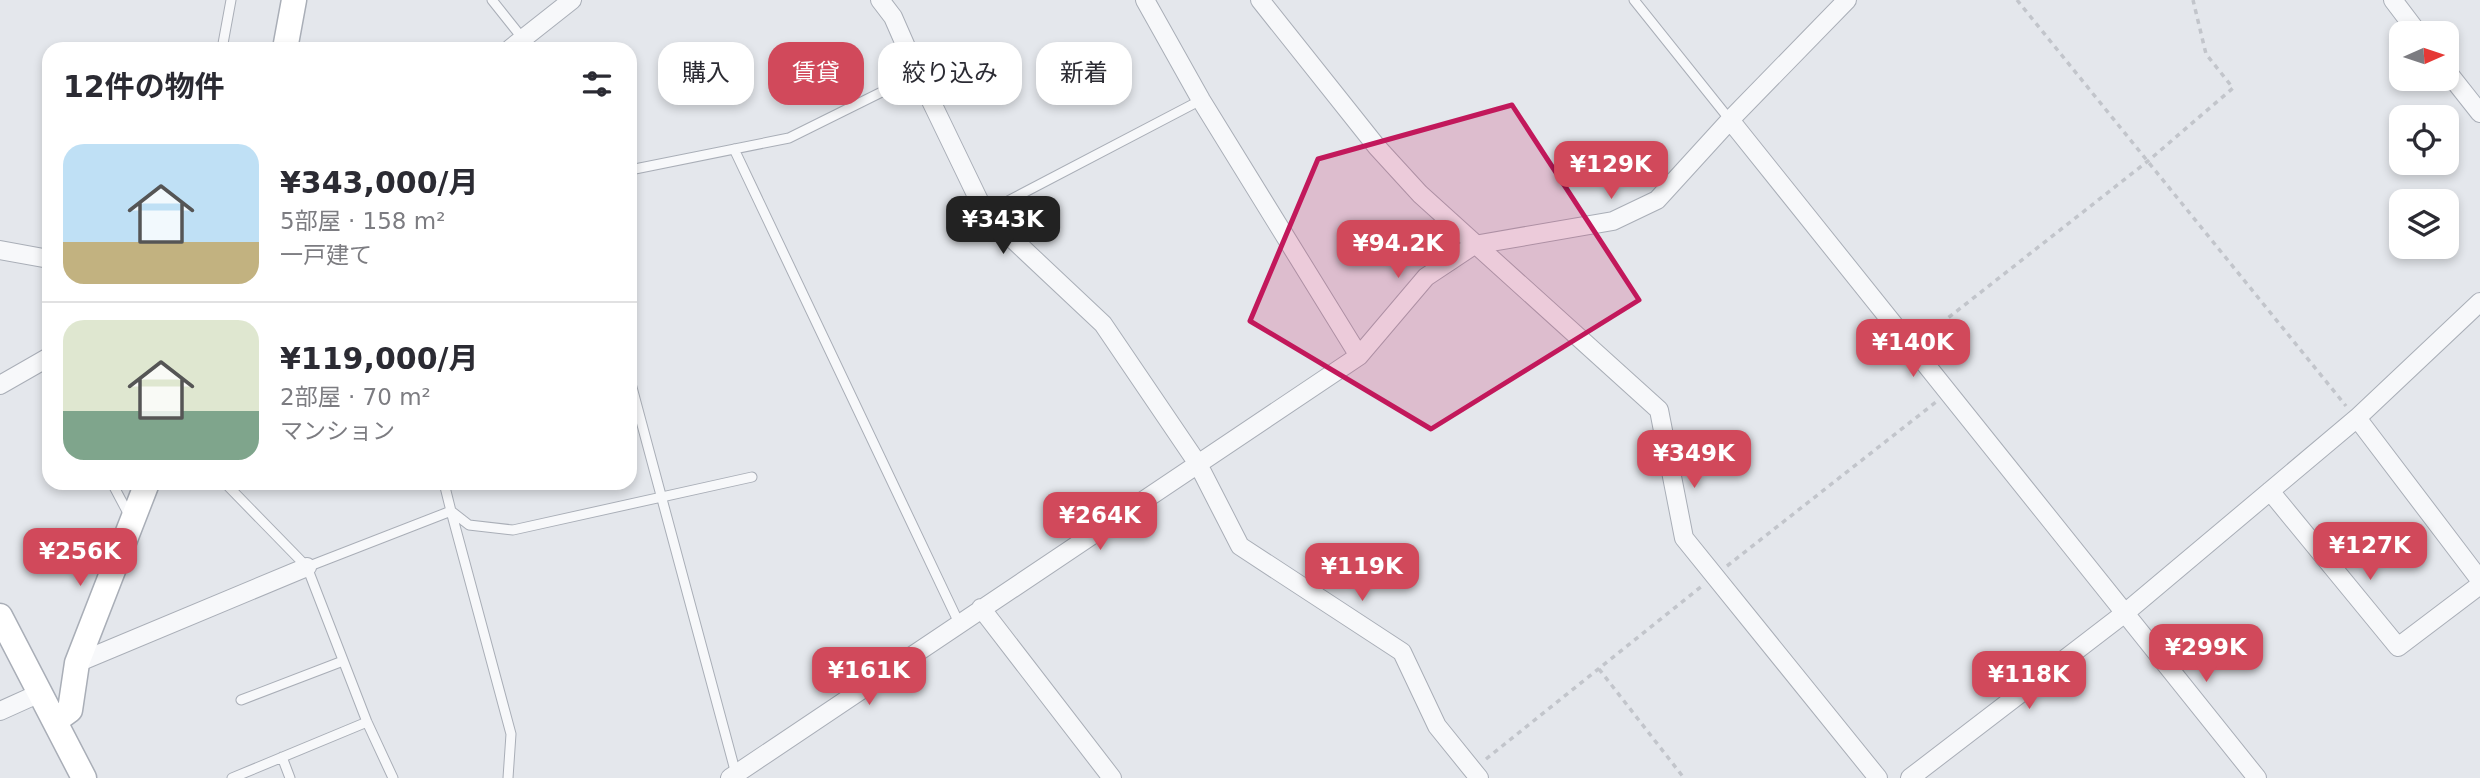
<!DOCTYPE html>
<html lang="ja">
<meta charset="utf-8">
<style>
:root{--surface:#fff;--page:#f2f2f3;--text:#2b2b33;--muted:#7c7c81;--line:#e1e1e2;--accent:#d1495b}
body{margin:0;font-family:"DejaVu Sans","Noto Sans JP",sans-serif;background:var(--page);color:var(--text);height:100vh;display:flex;flex-direction:column;font-size:26px;white-space:nowrap}
*{box-sizing:border-box;margin:0}
p{font-size:23px;color:var(--muted)}
.icon{flex:none;width:38px;height:38px;fill:none;stroke:currentColor;stroke-width:2;stroke-linecap:round;stroke-linejoin:round}
.map{position:relative;flex:1;overflow:hidden}
.side{position:absolute;left:42px;top:42px;width:595px;height:448px;display:flex;flex-direction:column;background:var(--surface);border-radius:21px;box-shadow:0 4px 10px #0003}
.side>*{flex:none}
.top-card{position:absolute;left:658px;top:42px;width:665px;height:63px;display:flex;gap:14px}
.needle{width:46px;rotate:87deg}
.tools{position:absolute;left:2389px;top:21px;display:grid;gap:14px}
.tools a{display:grid;place-items:center;width:70px;height:70px;border-radius:14px;background:var(--surface);box-shadow:0 4px 10px #0003;font-size:35px}
.price{position:absolute;translate:-50% -60px;padding:0 16px;border-radius:14px;background:var(--accent);color:#fff;font-size:23px;line-height:46px;filter:drop-shadow(0 2px 4px #0008)}
.price::after{content:'';position:absolute;left:50%;top:42px;width:21px;height:16px;margin-left:-10px;background:inherit;clip-path:polygon(0 0,100% 0,50% 100%)}
.price.current{background:#222;color:#fff}
ul{padding:0;list-style:none}
li{display:flex;align-items:center;gap:21px;height:175px;padding:0 21px}
li+li{border-top:2px solid var(--line)}
li span{display:grid;place-items:center;flex:none;width:196px;height:140px;border-radius:21px;color:#555}
li>.icon{margin-inline-start:auto}
span .icon{width:84px;height:84px;fill:#fffc;stroke-width:1}
li b{font-size:30px}
h2{display:flex;justify-content:space-between;align-items:center;height:84px;padding:0 21px;font-size:30px}
.pill{padding:0 24px;border-radius:21px;background:var(--surface);box-shadow:0 4px 10px #0003;font-size:24px;line-height:63px}
.pill.current{background:var(--accent);color:#fff}
.map>svg:first-child{display:block}
.lines{fill:none;stroke-linecap:round;stroke-linejoin:round}
.lane-casing{stroke:#a9aeb7;stroke-width:11}
.street-casing{stroke:#a9aeb7;stroke-width:20}
.secondary-casing{stroke:#a9aeb7;stroke-width:27}
.path{stroke:#c2c5cb;stroke-width:3.5;stroke-dasharray:5 5;stroke-linecap:butt}
.lane{stroke:#f7f8fa;stroke-width:9}
.street{stroke:#f7f8fa;stroke-width:18}
.secondary{stroke:#fff;stroke-width:24}
.marked{fill:#c2185b;fill-opacity:0.2;stroke:#c2185b;stroke-width:5;stroke-linejoin:round}
</style>
<div class="map">
<svg width="2480" height="778" viewBox="0 0 2480 778">
<rect width="100%" height="100%" fill="#e4e7ec"/>
<g class="lines">
<defs>
<path id="lane" d="M492,0l39,49
M1634,0l96,120
M222,49l9,-49
M734,149l225,474
M630,170l159,-32 129,-64
M985,213l216,-113
M630,380l106,394
M112,483l17,32
M225,483l82,84 60,155 26,56
M451,511l18,14 44,5 239,-53
M451,511l60,223 -3,44
M307,567l144,-56 -7,-28
M241,700l102,-39
M282,757l8,21
M232,778l135,-56"/>
<path id="street" d="M880,0l13,17 25,57 67,139 118,111 95,140 42,82 162,106 35,74 42,52
M1145,0l56,100 158,256
M1260,0l117,147 43,47 239,216 25,128 194,240
M2393,0l25,33
M510,49l62,-49
M2446,70l34,43
M1730,120l527,658
M0,250l49,9
M0,385l49,-28
M2357,418l123,162
M2270,491l128,156 82,-62
M981,608l131,170
M77,663l230,-96
M0,711l40,-18
M730,778l629,-422 67,-79 48,-32 139,-24 44,-21 73,-80 117,-120
M1910,778l215,-165 232,-195 123,-116"/>
<path id="secondary" d="M285,49l9,-49
M0,616l84,162
M55,721l15,-11 7,-47 70,-180"/>
</defs>
<!-- lane casing -->
<use href="#lane" class="lane-casing"/>
<!-- street casing -->
<use href="#street" class="street-casing"/>
<!-- secondary casing -->
<use href="#secondary" class="secondary-casing"/>
<!-- path -->
<path class="path" d="M2017,0l329,406
M1925,336l223,-175 85,-73 -27,-34 -13,-54
M1727,566l209,-164
M1599,669l85,109
M1486,759l216,-173"/>
<!-- lane -->
<use href="#lane" class="lane"/>
<!-- street -->
<use href="#street" class="street"/>
<!-- secondary -->
<use href="#secondary" class="secondary"/>
</g>
<!-- marked area -->
<path class="marked" d="M1512,105l127,195 -208,129 -181,-108 68,-162z"/>
</svg>
<div class="tools">
<a><svg class="needle" viewBox="-14 -14 28 28"><path d="M0-13l5 13h-10z" fill="#e53935"/><path d="M0 13l5-13h-10z" fill="#7c7c81"/></svg></a>
<a><svg class="icon" aria-label="locate" viewBox="0 0 24 24"><circle cx="12" cy="12" r="6"/><path d="M12 2v4M12 18v4M2 12h4M18 12h4"/></svg></a>
<a><svg class="icon" aria-label="layers" viewBox="0 0 24 24"><path d="M12 4l9 5-9 5-9-5zM3 14l9 5 9-5"/></svg></a>
</div>
<b class="price" style="left:1611px;top:201px">¥129K</b>
<b class="price current" style="left:1003px;top:256px">¥343K</b>
<b class="price" style="left:1398px;top:280px">¥94.2K</b>
<b class="price" style="left:1913px;top:379px">¥140K</b>
<b class="price" style="left:1694px;top:490px">¥349K</b>
<b class="price" style="left:1100px;top:552px">¥264K</b>
<b class="price" style="left:2370px;top:582px">¥127K</b>
<b class="price" style="left:80px;top:588px">¥256K</b>
<b class="price" style="left:1362px;top:603px">¥119K</b>
<b class="price" style="left:2206px;top:684px">¥299K</b>
<b class="price" style="left:869px;top:707px">¥161K</b>
<b class="price" style="left:2029px;top:711px">¥118K</b>
<div class="top-card">
<a class="pill">購入</a>
<a class="pill current">賃貸</a>
<a class="pill">絞り込み</a>
<a class="pill">新着</a>
</div>
<section class="side">
<h2>12件の物件<svg class="icon" aria-label="filters" viewBox="0 0 24 24"><path d="M4 7h16M4 17h16"/><circle cx="9" cy="7" r="2"/><circle cx="15" cy="17" r="2"/></svg></h2>
<ul>
<li><span style="background:linear-gradient(#bfe0f5 70%,#c2b280 0)"><svg class="icon" aria-label="home" viewBox="0 0 24 24"><path d="M3 11l9-7 9 7M6 9v11h12V9"/></svg></span><div><b>¥343,000/月</b><p>5部屋 · 158 m²</p><p>一戸建て</p></div></li>
<li><span style="background:linear-gradient(#dfe7d0 65%,#7fa58c 0)"><svg class="icon" aria-label="home" viewBox="0 0 24 24"><path d="M3 11l9-7 9 7M6 9v11h12V9"/></svg></span><div><b>¥119,000/月</b><p>2部屋 · 70 m²</p><p>マンション</p></div></li>
</ul>
</section>
</div>
